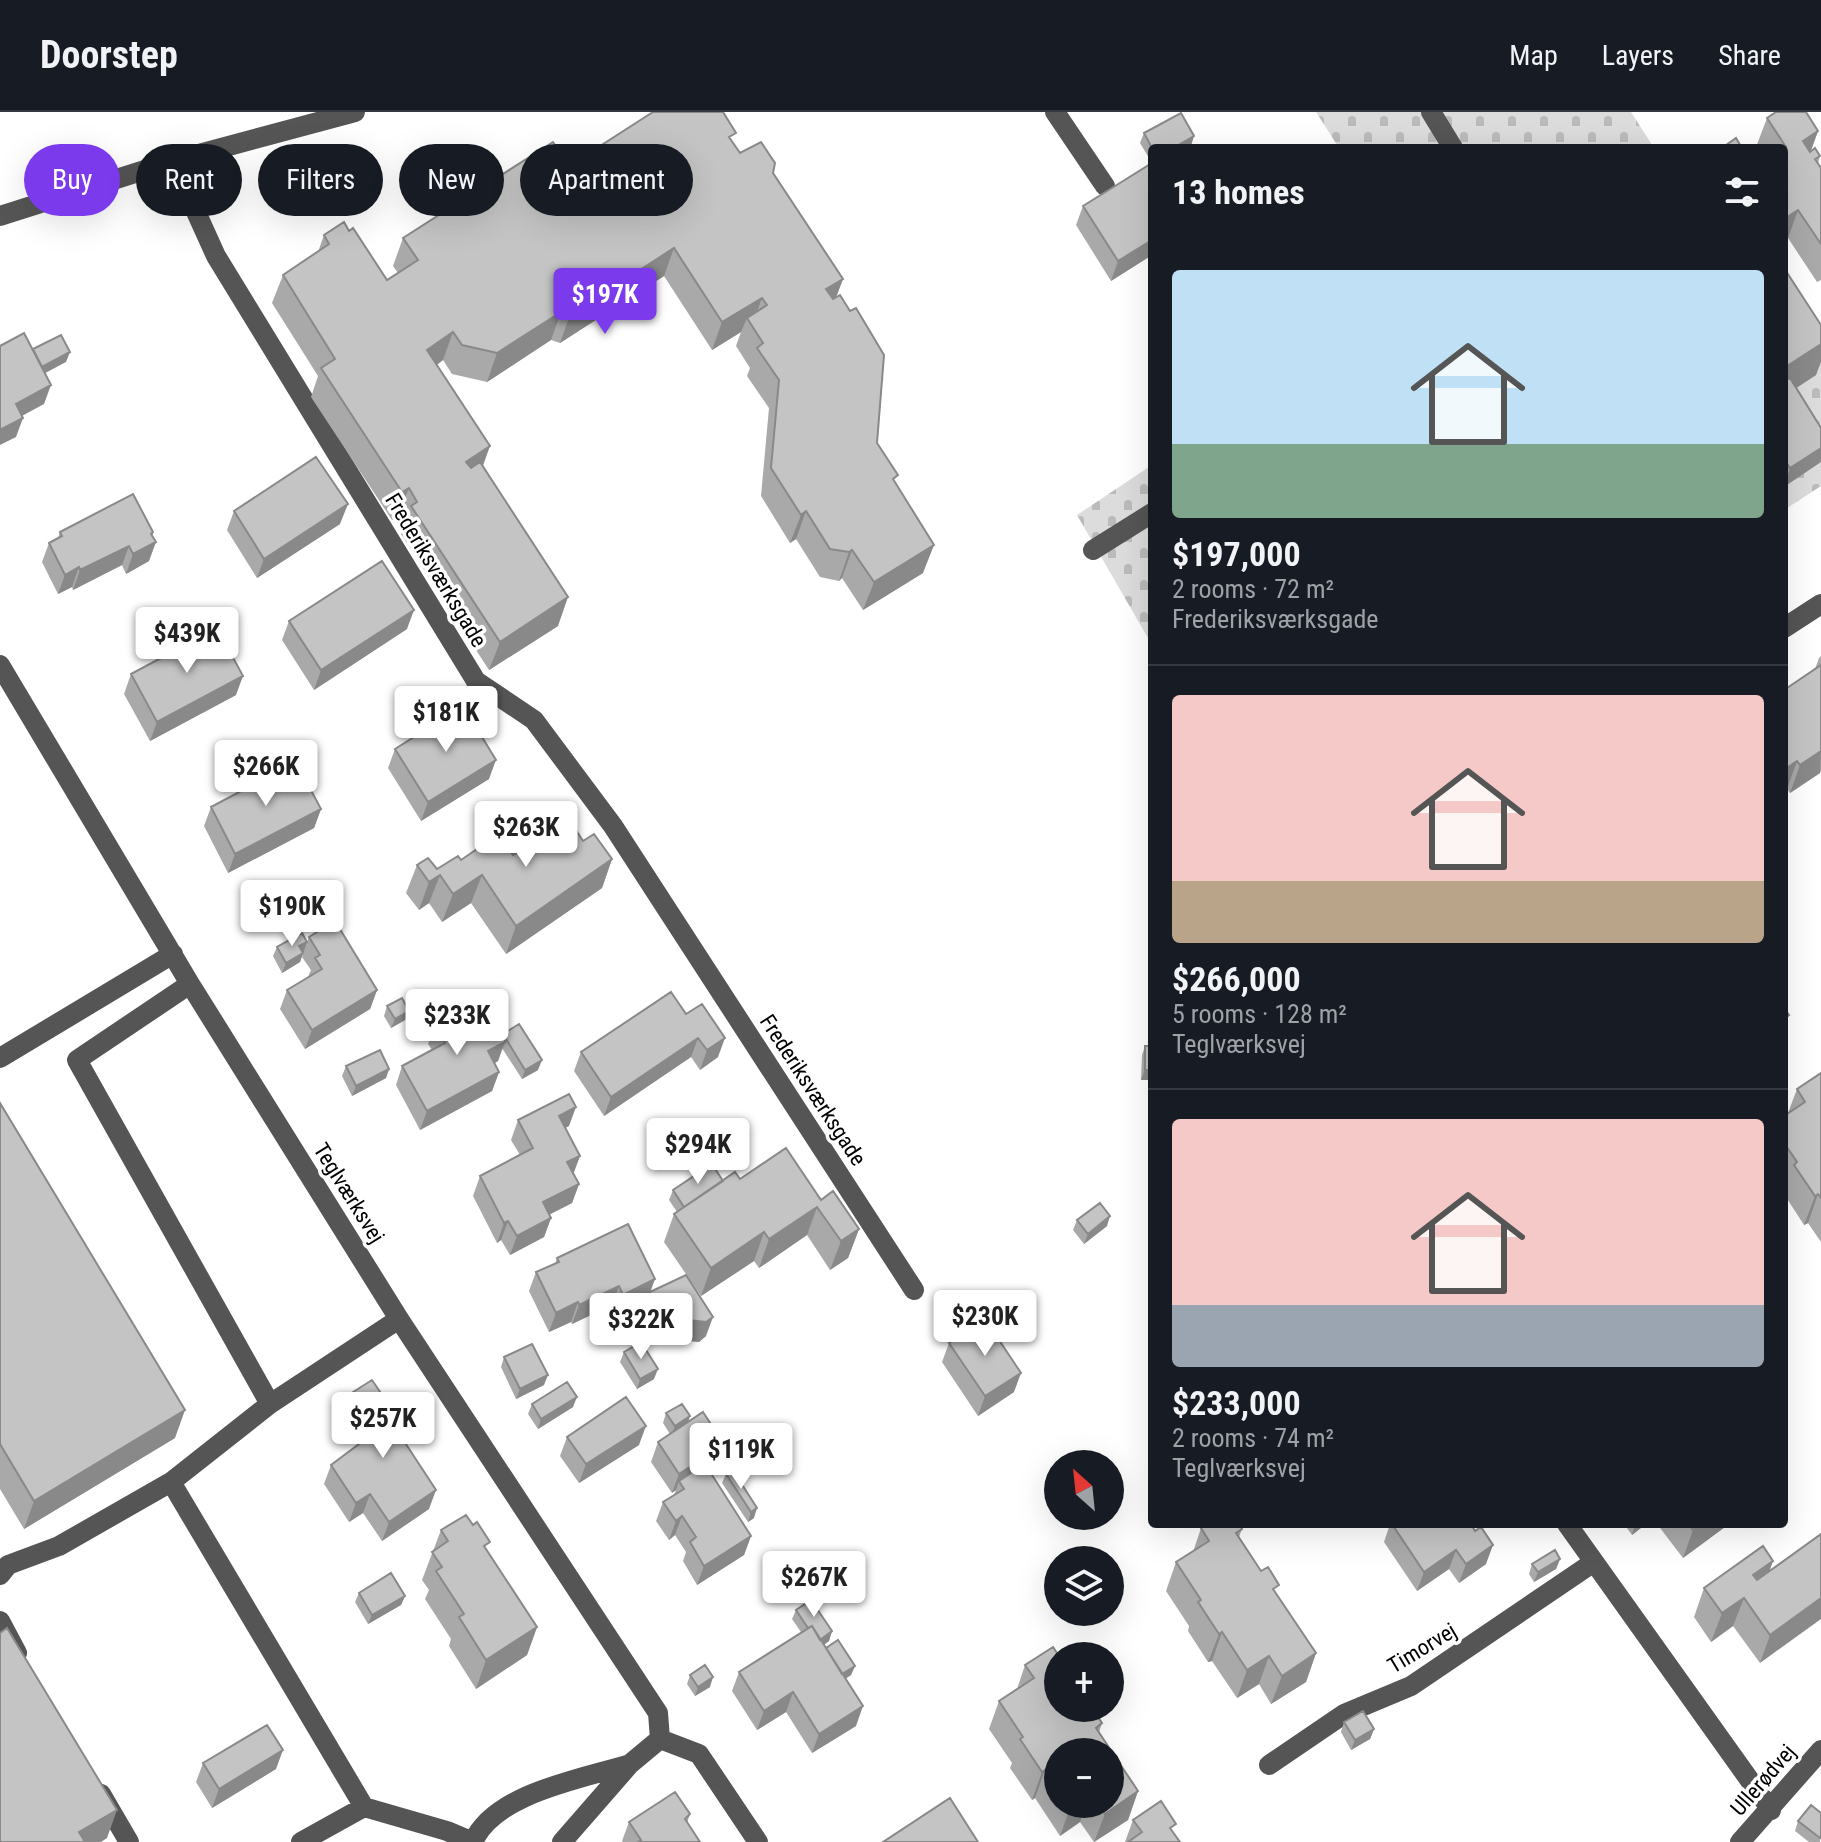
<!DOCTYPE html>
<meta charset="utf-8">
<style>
:root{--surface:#171b24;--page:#242831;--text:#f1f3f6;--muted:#9ea1a6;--line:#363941;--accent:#7c3aed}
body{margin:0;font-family:"Roboto Condensed",sans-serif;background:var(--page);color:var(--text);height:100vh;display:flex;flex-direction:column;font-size:30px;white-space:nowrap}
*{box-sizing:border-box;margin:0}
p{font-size:26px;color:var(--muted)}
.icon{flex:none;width:44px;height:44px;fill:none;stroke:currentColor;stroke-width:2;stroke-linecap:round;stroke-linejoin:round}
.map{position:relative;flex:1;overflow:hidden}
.drawer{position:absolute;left:1148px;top:32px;width:640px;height:1384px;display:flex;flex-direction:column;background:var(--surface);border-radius:8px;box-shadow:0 8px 32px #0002}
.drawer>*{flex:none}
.banner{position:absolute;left:24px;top:32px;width:760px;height:72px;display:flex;gap:16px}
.needle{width:52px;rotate:333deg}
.buttons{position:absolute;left:1044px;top:1338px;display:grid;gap:16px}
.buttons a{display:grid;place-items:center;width:80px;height:80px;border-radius:50%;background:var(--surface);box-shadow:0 8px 32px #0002;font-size:40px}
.price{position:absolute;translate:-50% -68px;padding:0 18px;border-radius:8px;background:#fff;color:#222;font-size:26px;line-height:52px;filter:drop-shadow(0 2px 4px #0008)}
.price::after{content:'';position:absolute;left:50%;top:48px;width:24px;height:18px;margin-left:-12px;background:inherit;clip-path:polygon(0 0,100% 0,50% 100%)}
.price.current{background:var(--accent);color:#fff}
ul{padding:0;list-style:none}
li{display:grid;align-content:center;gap:16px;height:424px;padding:0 24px}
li+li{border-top:2px solid var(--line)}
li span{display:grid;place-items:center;height:248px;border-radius:8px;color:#555}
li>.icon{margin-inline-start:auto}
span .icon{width:144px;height:144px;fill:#fffc;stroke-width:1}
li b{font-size:34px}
h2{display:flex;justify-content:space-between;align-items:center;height:96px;padding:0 24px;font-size:34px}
.tag{padding:0 28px;border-radius:36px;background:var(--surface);box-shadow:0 8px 32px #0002;font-size:28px;line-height:72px}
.tag.current{background:var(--accent);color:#fff}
header{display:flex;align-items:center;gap:48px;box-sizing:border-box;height:112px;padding:0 40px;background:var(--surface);border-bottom:2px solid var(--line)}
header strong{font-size:38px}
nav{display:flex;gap:44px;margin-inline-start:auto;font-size:28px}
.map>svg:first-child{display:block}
.cemetery{fill:url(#cemetery-stones)}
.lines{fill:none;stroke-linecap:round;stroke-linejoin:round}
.minor{stroke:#555;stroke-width:20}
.wall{fill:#a9a9a9;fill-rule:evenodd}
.shaded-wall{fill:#898989}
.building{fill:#c4c4c4;stroke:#898989;stroke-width:2}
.labels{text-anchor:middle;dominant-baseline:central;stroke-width:7;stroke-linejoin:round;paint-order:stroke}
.street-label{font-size:22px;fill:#000;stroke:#fff}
</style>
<header>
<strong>Doorstep</strong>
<nav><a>Map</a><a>Layers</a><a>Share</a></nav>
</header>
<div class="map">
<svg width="1821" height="1730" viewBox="0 0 1821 1730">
<defs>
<pattern id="cemetery-stones" width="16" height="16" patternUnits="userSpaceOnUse" patternTransform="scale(2)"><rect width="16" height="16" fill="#dcdcdc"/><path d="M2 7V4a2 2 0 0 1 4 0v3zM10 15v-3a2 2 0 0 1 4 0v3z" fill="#bbb"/></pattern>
</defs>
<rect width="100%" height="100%" fill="#fff"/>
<!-- cemetery -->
<path class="cemetery" d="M1316,0h315l23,36h-315z
M1784,185l37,56v133l-37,24z
M1152,353v180l-75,-130z"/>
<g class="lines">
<!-- minor -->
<path class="minor" d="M1055,0l50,74
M1431,0l22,36
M173,49l43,95 260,425 58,39 79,106 301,464
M0,104l173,-55 182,-49
M1093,438l59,-37
M1784,516l37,-24
M0,553l190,319 209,335 259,394 2,26 -30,25 -68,78
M190,872l-113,76 193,344 129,-85
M0,946l173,-104
M171,1370l193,325 83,24 26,11
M1567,1412l204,286
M0,1463l8,-10 51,-19 112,-64 99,-78
M0,1509l17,32
M660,1627l39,15 59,88
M1269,1653l75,-51 67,-28 183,-124
M101,1682l28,48
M301,1730l63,-35
M473,1730c22,-49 108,-63 157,-78
M1740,1730l81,-92"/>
</g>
<!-- wall -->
<path class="wall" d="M1767,6l51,13 -8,21 10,4 -2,7 3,5v112l-4,2 -29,-44 -4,3v-93h-27l-1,-1z
M1144,21l47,13 -4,2h-35v107l-41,26 -35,-56 7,-19 69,-43 -12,-20z
M732,29l8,12 33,20 70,106 -7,19 41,145 18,40 28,90 -60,37 -21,-32 -3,3 -19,-4 -24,-38 -6,4 -29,-47 8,-88 -22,-32 3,-8 -14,-22 5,-14 -29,18 -48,-74 -104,67 -9,-3 -64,42 -35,-8 -9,-14 -6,5 45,101 76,160 -69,44 -88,-136 3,-9 -6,-9 -6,4 -81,-123 7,-21 -46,-73 11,-28 35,-23 6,-17 63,45 11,-7 -5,-7 10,-28 166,-72z
M1784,156l32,107 -20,13 25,40 -37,59z
M234,399l106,13 -83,54 -30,-48z
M60,420h93l-4,29 -23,13 -4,-9 -49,25 -1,-3 -14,7 -16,-32 7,-19 9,-5z
M289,509l118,8 -93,61 -32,-50z
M1821,544v115l-1,2 -30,20 -3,-4 -3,2v-107l3,4 28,-19 4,-11z
M131,562l105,21 -86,46 -26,-47z
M395,637l94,30 -68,42 -33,-53z
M211,695l110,2 -7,19 -86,45 -24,-47z
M583,729l29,18 -10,29 -96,66 -35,-51 -29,19 -13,-19 -10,7 -13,-17 11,-28 20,4 24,-9 52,-5z
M309,825l68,53 -7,19 -65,40 -25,-40 7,-19 21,-13 3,-7 -9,-13z
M307,830l-7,20 -18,11 -9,-17 4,-9z
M671,880l47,65 -18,13 -9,-13 -87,59 -30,-45 7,-19z
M387,894l18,14 -14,8 -7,-12z
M435,913l67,12 1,-3 35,36 -16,9 -20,-31 -4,13 -3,2 4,9 -7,19 -72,39 -24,-45 6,-19 30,-16 -4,-6z
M1145,934h7v34h-11l1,-25z
M346,954l43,3 -3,9 -34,18 -10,-20z
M1821,961v169l-13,-19 -4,2 -20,-31 1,-6 -1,-1v-71l4,-3 9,-24z
M0,991l175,335 -151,91 -24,-40z
M518,1008l51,6 -4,2 8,45 6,11 -7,19 -23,12 2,3 -7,19 -34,18 -9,-15 -4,3 -24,-47 7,-20 40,-21 -9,-15z
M740,1067l81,21 38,29 -11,29 -18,12 -23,-35 -48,33 -5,-7 -53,35 -37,-54 10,-28 3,-2 -8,-12 4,-10 50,-9z
M1077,1108l30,6 -23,18 -11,-14z
M557,1146l93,34 56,44 -7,6 -63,-7 -8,-16 5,-14 -17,9 -4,-9 -40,19 -1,-2 -22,10 -20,-41 7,-19 19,-8z
M949,1231l65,49 -36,24 -36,-54z
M624,1240l30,27 -17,10 -17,-27z
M504,1245l40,28 -28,14 -15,-32z
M350,1282l53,45 26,70 -47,32 -19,-28 -14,9 -25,-38 7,-19 31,-23 -19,-29z
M532,1292l41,3 -35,22 -10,-15z
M666,1301l22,9 29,41 -9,6 43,67 -7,19 -47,30 -14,-24 3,-9 -11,-17 -6,5 -13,-19 7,-19 11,-7 2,-5 -4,3 -21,-31 7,-20 12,-8 -7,-11z
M567,1325l72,8 -60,38 -19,-27z
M732,1357l22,49 -6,4 -26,-39 4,-9z
M1390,1412h81l15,40 -27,19 -10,-14 -32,22 -33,-49z
M1624,1412h22l-14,11z
M1657,1412h72l-46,34z
M1201,1416l41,1 -3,8 77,116 -10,29 -35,22 -12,-20 -22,14 -25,-37 -4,1 -20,-31 1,-5 -23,-35 10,-29 17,-10z
M441,1418l46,20 50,77 -10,28 -51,34 -27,-43 2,-7 -26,-40 4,-9 -7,-10z
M1821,1422l-61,129 -27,-37 -22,16 -17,-25 10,-29 69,-27 -4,10z
M1560,1447l-4,10 -22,13 -5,-8 3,-10z
M359,1481l46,3 -4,9 -33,19 -13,-22z
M796,1498l36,21 -3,10 -5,4 2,3 29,18 -4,9 -6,4 11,47 -44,27 -26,-41 -29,18 -25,-39 7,-19 62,-40 -9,-13z
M1025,1553l33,43 44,15 -3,9 39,59 -10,29 -34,22 -14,-20 -20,14 -25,-38 -3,2 -22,-32 2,-5 -23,-34 10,-28 18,-12zM1058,1640l52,52h-52z
M690,1563l20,12 -15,9 -8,-12z
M1344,1610l30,7 -4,10 -19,11 -10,-18z
M203,1651l73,6 -64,39 -16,-26z
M1821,1701l-1,29h-11l-14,-11 3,-10z
M690,1702l-3,9 13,19h-77l-1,-1 7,-19z
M1133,1708l40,12 7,10h-55z"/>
<!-- shaded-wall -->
<path class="shaded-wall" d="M1818,19l-10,28 -5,-18z
M1194,24l-3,10 -4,2h-14z
M1798,98l-10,28 -4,3v-22z
M1152,128v15l-41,26 7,-20z
M674,136l-10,28 -104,67 10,-28z
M843,167l-11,28 -6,-18z
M762,186l-10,28 -5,-8 -6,14 -29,18 10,-28z
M561,200l-10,28 -64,42 10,-29z
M453,220l-10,28 -26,19 10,-29z
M1821,232v18l-5,13 -32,21v-28z
M70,240l-4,10 -34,18 4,-10z
M51,273l-7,19 -35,19 7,-19z
M23,306l-7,19 -16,8v-15z
M490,334l-10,28 -24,16 10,-28z
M1821,336v14l-37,25 6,-19z
M409,376l-11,28 -6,4 10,-28z
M348,392l-8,20 -83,54 7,-19z
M806,399l-10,28 -6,4 11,-28z
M153,420l-5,14 8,-4 -7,19 -23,13 7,-20z
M934,433l-11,28 -60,37 11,-28z
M129,434l-7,19 -49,25 7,-20z
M852,438l-10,28 -3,3 10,-29z
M79,455l-7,20 -14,7 7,-19z
M568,485l-10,29 -69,44 11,-28z
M414,498l-7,19 -93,61 7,-20z
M243,564l-7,19 -86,46 7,-19z
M1821,639l-1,22 -30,20 10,-28z
M496,648l-7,19 -68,42 7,-19z
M1797,649l-10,28 -3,2v-21z
M321,697l-7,19 -86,45 7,-19z
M612,747l-10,29 -96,66 10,-28z
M440,763l-11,28 -10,7 10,-28z
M482,763l-11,28 -29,19 11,-28z
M307,830l-3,10 -8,4 3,-10z
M303,841l-3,9 -18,11 4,-10z
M377,878l-7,19 -65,40 7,-19z
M409,899l-4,9 -14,8 4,-9z
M1789,903l-5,14v-10z
M698,926l-7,19 -87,59 7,-19z
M725,926l-7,19 -18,13 7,-20z
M505,930l-7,19 -17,10 7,-20z
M542,948l-4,10 -16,9 3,-9z
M389,957l-3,9 -34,18 4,-10z
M1145,958h7v10h-11z
M499,960l-7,19 -72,39 7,-19z
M576,995l-7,19 -17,9 7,-19z
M580,1044l-7,19 -6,-13z
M579,1072l-7,19 -36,18 7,-19z
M1818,1082l-10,29 -4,2 11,-29z
M817,1095l-10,28 -48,33 10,-29z
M1110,1104l-3,10 -23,18 4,-10z
M551,1106l-7,19 -34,18 7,-19z
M508,1109l-7,19 -4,3 7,-20z
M859,1117l-11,29 -18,12 11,-29z
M764,1120l-10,29 -53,35 10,-28z
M655,1167l-7,19 -13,1 -2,6 -17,9 7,-19z
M619,1174l-7,19 -40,19 7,-19z
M578,1190l-7,20 -22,10 7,-19z
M643,1203l70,2 -7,19 -7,6 -63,-7z
M658,1257l-4,10 -17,10 3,-10z
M1021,1261l-7,19 -36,24 7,-20z
M548,1263l-4,10 -28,14 4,-10z
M577,1285l-4,10 -35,22 3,-10z
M185,1298l-10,28 -151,91 10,-28z
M690,1304l-3,10 -16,10 4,-10z
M646,1314l-7,19 -60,38 7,-19z
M724,1332l-7,19 -35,23 -3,-5 -3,9 -4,3 7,-19z
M436,1378l-7,19 -47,32 7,-19z
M370,1382l-7,19 -14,9 7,-19z
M757,1396l-3,10 -6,4 3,-10z
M682,1404l-7,19 -6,5 7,-19z
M1635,1412h11l-14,11z
M1701,1412h28l-46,34 10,-28z
M751,1424l-7,19 -47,30 7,-19z
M1493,1433l-7,19 -27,19 7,-19z
M1456,1438l-7,19 -32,22 7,-19z
M1560,1447l-4,10 -22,13 4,-10z
M1773,1449l-10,28 -10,-14z
M405,1484l-4,9 -33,19 4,-9z
M1744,1486l-11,28 -22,16 11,-29z
M1821,1486v21l-61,44 10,-28z
M537,1515l-10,28 -51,34 10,-29z
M832,1519l-3,10 -15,10 3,-9z
M1222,1520l-10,29 -4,1 11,-28z
M1316,1541l-10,29 -35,22 11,-28z
M1269,1544l-10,28 -22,14 10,-28z
M855,1554l-4,9 -12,8 3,-9z
M713,1565l-3,10 -15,9 3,-9z
M793,1580l-7,20 -29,18 7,-19z
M863,1594l-7,20 -44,27 7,-19z
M1374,1617l-4,10 -19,11 4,-10z
M283,1638l-7,19 -64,39 7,-19z
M1045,1658l-10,28 -3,2 10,-28z
M1138,1679l-10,29 -34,22 11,-28z
M1075,1692h12l-7,18 -20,14 10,-28z
M117,1698l-10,28 -6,4h-25l3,-10z"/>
<!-- building -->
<path class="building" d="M653,0h70l13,21 -7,4 11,16 21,-11 14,21 -2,10 70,106 -17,10 7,10 7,-4 10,16 6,-3 28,47 -7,88 21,32 -5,4 41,66 -60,37 -22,-32 -3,2 -19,-3 -24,-38 -5,4 -30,-47 8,-88 -22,-32 6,-5 -16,-25 20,-13 -5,-7 -40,24 -48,-74 -104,67 -9,-3 -64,41 -35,-8 -9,-13 -26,18 63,96 -24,16 5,6 9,-6 88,135 -68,45 -89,-136 6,-4 -8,-14 -7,4 -81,-124 14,-9 -52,-84 46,-31 -5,-9 20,-13 5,9 4,-3 34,52 31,-20 -15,-22 150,-96 16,24z
M1776,0h30l12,19 -15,10 7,11 5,-4 5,8 -5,3 6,9v76l-23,-34 -14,9v-71l2,-1 -19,-29z
M1181,1l13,23 -21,12h-21l-8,-15z
M1736,26l6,10h-20z
M1152,51v77l-34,21 -35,-55z
M1784,156l37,57v19l-37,24z
M24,221l27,52 -35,19 7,14 -23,12v-84z
M61,223l9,17 -28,15 -9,-18z
M1790,266l31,50v20l-31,20 -6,-9v-78z
M316,345l32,47 -84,55 -30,-48z
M133,382l20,38 -2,2 5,8 -23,12 -4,-8 -49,24 -1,-3 -14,8 -16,-32 13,-7 -2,-4z
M382,449l32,49 -93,60 -32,-49z
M217,516l26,48 -86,46 -26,-48z
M1821,553v86l-21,14 -3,-4 -13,9v-86l3,4z
M463,594l33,54 -68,42 -33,-53z
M296,650l25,47 -86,45 -24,-47z
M568,706l15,23 11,-7 18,25 -96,67 -34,-51 -29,19 -13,-19 -11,7 -12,-17 11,-7 9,11 21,-13 3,4 38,-26 14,21z
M335,809l42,69 -65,40 -25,-40 35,-21 -7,-11 5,-3 -11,-18z
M302,821l5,9 -8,4 4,7 -17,10 -9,-16z
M671,880l15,22 16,-10 23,34 -18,12 -9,-12 -87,59 -30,-45z
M402,886l7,13 -14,8 -8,-13z
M482,888l23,42 -17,9 11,21 -72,39 -25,-45 43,-23 -10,-18z
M1784,896l5,7 -5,4z
M519,912l23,36 -17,10 -22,-36z
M1145,934h7v24h-7z
M380,938l9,19 -33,17 -10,-20z
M1821,961v125l-3,-4 -3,2 -21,-31 3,-3 -13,-19v-27l21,-14 -8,-13z
M569,982l7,13 -17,9 21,40 -13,6 12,22 -36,18 8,16 -34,18 -9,-15 -4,2 -24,-47 53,-28 -15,-28z
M0,991l185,307 -151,91 -34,-57z
M786,1036l35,52 12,-9 26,38 -18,12 -24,-34 -48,32 -5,-7 -53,36 -37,-54 61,-42 5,7z
M712,1052l11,17 -39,26 -11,-17z
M1100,1091l10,13 -22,18 -11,-14z
M628,1112l27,55 -32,16 -4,-9 -40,19 -1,-3 -22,11 -20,-41 23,-10 -2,-4z
M686,1163l27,42 -7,5 -63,-7 -8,-16z
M985,1207l36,54 -36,23 -36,-53z
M641,1230l17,27 -18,10 -16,-27z
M532,1232l16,31 -28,14 -16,-32z
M372,1268l34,50 -6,5 36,55 -47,32 -19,-28 -14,9 -25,-38 44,-33 -25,-38z
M567,1270l10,15 -36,22 -9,-15z
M626,1285l20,29 -60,38 -19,-27z
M682,1292l8,12 -15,10 -9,-13z
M703,1300l21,32 -45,30 -21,-32z
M705,1352l46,72 -47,30 -14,-24 6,-5 -14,-21 -6,5 -13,-19 21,-13 -5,-8z
M732,1357l25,39 -6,4 -25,-38z
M466,1403l7,10 4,-3 13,20 -6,4 53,81 -51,33 -27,-43 5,-3 -28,-43 6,-4 -10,-15 16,-11 -7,-11z
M1207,1412h32l3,5 -6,4 25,38 7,-4 11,18 -6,4 43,64 -34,23 -13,-20 -22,14 -25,-38 -3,2 -21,-32 3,-2 -25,-38 33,-21 -8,-13z
M1392,1412h79l4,7 6,-4 12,18 -27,19 -10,-14 -32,22z
M1688,1412h13l-8,6z
M1821,1422v64l-51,37 -26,-37 -22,15 -18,-25 59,-42 10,15 -20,14 4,5z
M1555,1438l5,9 -22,13 -6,-8z
M391,1461l14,23 -33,19 -13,-22z
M811,1488l21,31 -12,9 -8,-14 -4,2 -12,-18z
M812,1514l51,80 -44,28 -26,-42 -29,19 -25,-39z
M7,1516l110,182 -38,22 6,10h-85v-209z
M838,1528l17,26 -13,8 -16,-26z
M1053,1535l6,9 -1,52h34l10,15 -6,5 42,63 -33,23 -7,-10h12v-52h-52v37l-13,-19 -3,2 -22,-33 3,-2 -24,-36 35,-23 -9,-13z
M705,1553l8,12 -15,10 -8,-12z
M1363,1599l11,18 -19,11 -11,-18z
M267,1613l16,25 -64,39 -16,-26z
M675,1680l15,22 -5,5 15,23h-62l3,-2 -12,-18z
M950,1686l28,44h-95z
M1161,1689l15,23 -6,4 10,14h-52l14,-10 -9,-12z
M1811,1693l10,8v23l-1,2 -22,-17z"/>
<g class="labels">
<!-- street labels -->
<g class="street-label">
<text transform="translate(436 458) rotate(59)">Frederiksværksgade</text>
<text transform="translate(813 978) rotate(57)">Frederiksværksgade</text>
<text transform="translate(349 1081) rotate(58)">Teglværksvej</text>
<text transform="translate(1422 1536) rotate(-31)">Timorvej</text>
<text transform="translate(1763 1668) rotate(-49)">Ullerødvej</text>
</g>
</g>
</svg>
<div class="buttons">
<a><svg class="needle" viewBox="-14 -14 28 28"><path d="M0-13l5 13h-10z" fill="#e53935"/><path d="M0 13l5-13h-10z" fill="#9ea1a6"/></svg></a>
<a><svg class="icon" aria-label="layers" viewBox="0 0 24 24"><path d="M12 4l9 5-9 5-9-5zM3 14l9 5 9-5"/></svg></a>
<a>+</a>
<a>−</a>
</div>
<b class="price current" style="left:605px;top:224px">$197K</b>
<b class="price" style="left:187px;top:563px">$439K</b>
<b class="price" style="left:446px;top:642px">$181K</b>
<b class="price" style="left:266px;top:696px">$266K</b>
<b class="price" style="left:526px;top:757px">$263K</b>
<b class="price" style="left:292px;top:836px">$190K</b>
<b class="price" style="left:457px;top:945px">$233K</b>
<b class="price" style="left:698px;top:1074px">$294K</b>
<b class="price" style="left:985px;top:1246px">$230K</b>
<b class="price" style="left:641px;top:1249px">$322K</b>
<b class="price" style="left:383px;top:1348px">$257K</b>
<b class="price" style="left:741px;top:1379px">$119K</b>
<b class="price" style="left:814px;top:1507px">$267K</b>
<div class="banner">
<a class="tag current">Buy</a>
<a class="tag">Rent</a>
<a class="tag">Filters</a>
<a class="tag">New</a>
<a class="tag">Apartment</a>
</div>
<section class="drawer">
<h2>13 homes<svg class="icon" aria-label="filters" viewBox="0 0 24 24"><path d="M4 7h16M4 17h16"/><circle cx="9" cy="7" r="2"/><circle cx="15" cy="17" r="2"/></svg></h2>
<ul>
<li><span style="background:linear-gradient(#bfe0f5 70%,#7fa58c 0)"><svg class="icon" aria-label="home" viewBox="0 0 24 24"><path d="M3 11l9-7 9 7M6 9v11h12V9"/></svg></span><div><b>$197,000</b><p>2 rooms · 72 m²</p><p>Frederiksværksgade</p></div></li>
<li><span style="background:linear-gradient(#f6c9c9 75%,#b9a48a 0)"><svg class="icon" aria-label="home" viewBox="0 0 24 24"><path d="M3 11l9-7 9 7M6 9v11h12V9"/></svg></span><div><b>$266,000</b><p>5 rooms · 128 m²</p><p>Teglværksvej</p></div></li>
<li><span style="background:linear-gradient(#f6c9c9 75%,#9aa5b1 0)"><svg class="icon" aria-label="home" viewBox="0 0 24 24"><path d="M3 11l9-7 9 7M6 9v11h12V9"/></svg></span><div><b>$233,000</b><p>2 rooms · 74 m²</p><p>Teglværksvej</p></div></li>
</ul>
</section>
</div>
